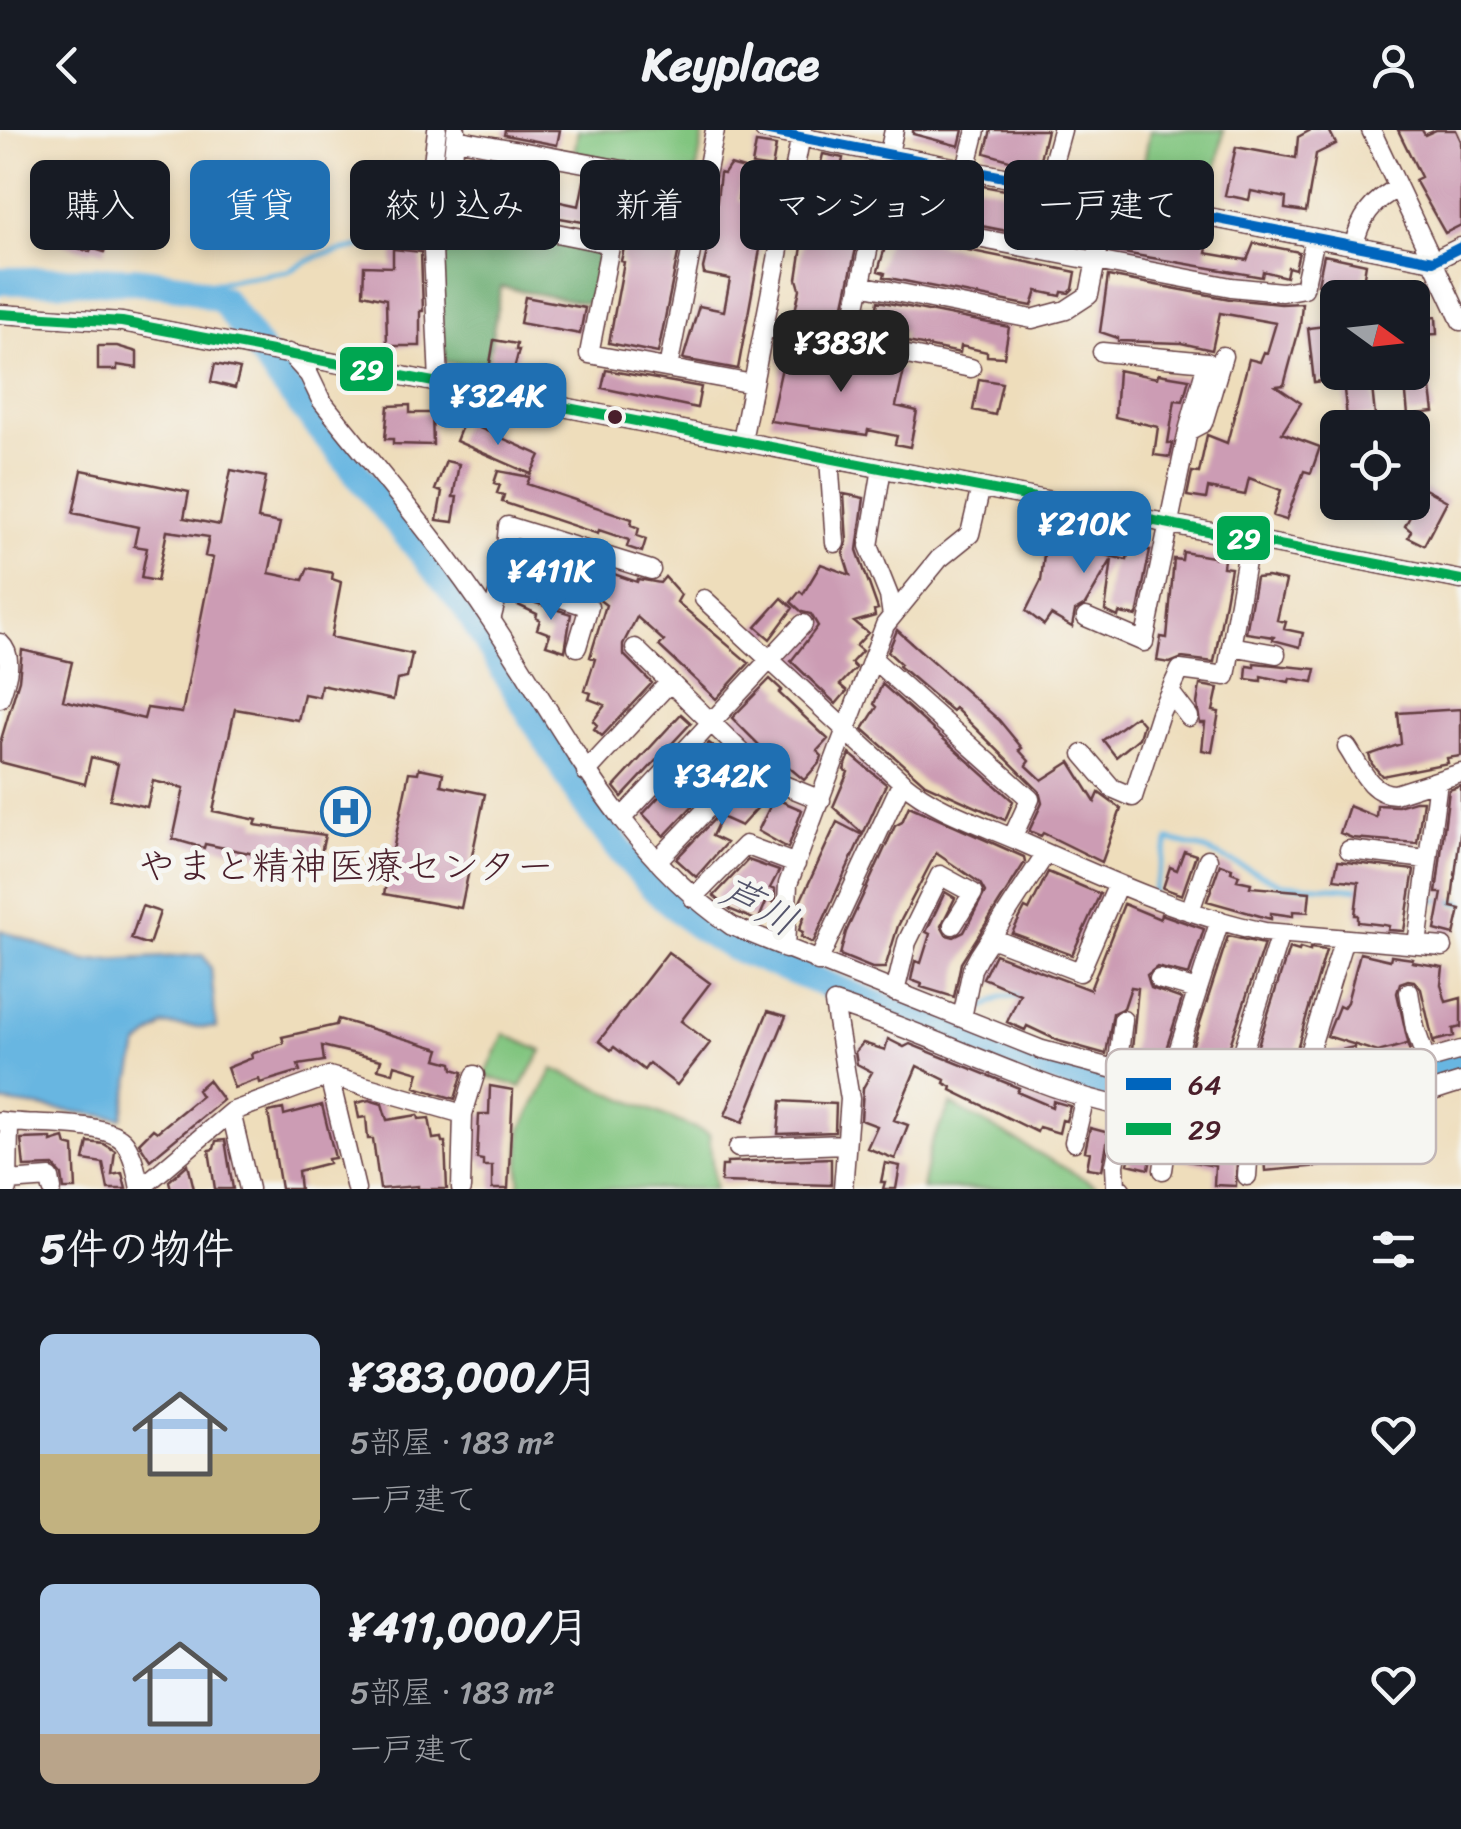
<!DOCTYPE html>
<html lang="ja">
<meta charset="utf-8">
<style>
:root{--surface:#171b24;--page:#20242c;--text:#f1f3f6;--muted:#9ea1a6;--accent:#1f6fb2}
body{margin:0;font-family:Sriracha,"Klee One",sans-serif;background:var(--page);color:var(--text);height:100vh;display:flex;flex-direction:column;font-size:38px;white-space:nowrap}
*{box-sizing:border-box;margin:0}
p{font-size:32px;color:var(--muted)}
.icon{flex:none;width:55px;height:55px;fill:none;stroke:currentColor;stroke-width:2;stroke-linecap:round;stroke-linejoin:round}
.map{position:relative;height:1059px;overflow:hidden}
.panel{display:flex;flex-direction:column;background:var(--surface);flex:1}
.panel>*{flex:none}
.banner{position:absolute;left:30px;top:30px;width:1402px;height:90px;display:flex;gap:20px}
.needle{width:65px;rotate:105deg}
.buttons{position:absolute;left:1320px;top:150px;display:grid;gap:20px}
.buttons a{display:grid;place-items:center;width:110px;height:110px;border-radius:15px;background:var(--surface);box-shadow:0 5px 15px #0003;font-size:50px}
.price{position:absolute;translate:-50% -85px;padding:0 22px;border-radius:20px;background:var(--accent);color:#fff;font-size:32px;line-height:65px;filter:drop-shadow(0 2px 5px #0008)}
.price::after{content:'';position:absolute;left:50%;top:60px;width:30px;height:22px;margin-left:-15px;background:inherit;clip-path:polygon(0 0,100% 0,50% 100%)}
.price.active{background:#222;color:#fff}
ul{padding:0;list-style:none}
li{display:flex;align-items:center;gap:30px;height:250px;padding:0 40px}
li span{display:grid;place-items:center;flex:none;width:280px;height:200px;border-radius:15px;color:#555}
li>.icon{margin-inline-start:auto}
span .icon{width:120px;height:120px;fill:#fffc;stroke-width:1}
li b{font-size:42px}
h2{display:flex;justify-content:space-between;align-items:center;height:120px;padding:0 40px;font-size:42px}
.pill{padding:0 35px;border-radius:15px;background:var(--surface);box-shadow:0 5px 15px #0003;font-size:35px;line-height:90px}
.pill.active{background:var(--accent);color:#fff}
header{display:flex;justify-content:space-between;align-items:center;height:130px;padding:0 40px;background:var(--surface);font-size:45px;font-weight:700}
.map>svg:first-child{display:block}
.green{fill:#81c57f;stroke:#667255;stroke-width:2.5}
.forest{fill:#68aa6e;stroke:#59644c;stroke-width:2.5}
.water{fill:#67b6e1;stroke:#586a86;stroke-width:2.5}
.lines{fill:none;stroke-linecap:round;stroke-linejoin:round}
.stream{stroke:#67b6e1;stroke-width:5}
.river{stroke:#67b6e1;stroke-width:28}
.building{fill:#cc9cb4}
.minor-casing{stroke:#633c41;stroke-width:21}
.minor{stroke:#fff;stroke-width:18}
.bus-1-casing{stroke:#f6f6f2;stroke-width:18}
.bus-2-casing{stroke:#f6f6f2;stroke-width:18}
.bus-1{stroke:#0065bd;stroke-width:10}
.bus-2{stroke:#00a651;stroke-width:10}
.bus-dot{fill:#4a1f2b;stroke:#f6f6f2;stroke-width:4}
.labels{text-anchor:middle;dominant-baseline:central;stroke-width:10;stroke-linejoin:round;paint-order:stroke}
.poi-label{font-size:38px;fill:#4a1f2b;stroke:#f6f6f2}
.water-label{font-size:40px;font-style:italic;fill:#54546b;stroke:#f6f6f2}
.key{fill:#f6f6f2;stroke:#c2b6b6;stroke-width:2.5}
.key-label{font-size:28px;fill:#4a1f2b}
.line-badge{stroke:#f6f6f2;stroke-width:4}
.badge-label{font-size:28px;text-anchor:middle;font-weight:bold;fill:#fff}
</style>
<header><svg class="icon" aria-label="back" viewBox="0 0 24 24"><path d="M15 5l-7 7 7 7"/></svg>Keyplace<svg class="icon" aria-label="person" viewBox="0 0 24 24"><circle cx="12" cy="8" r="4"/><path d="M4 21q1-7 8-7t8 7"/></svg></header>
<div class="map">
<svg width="1461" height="1059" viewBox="0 0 1461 1059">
<rect width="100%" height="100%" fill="#f6f6f2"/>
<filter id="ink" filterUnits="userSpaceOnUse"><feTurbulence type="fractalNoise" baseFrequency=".01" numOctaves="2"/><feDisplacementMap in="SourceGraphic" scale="20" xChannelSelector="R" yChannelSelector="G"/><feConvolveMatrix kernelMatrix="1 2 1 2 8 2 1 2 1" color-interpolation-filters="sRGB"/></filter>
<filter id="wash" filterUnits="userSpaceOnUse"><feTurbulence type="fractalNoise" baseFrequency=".0048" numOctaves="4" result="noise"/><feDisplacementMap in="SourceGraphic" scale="40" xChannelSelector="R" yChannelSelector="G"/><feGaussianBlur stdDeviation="2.25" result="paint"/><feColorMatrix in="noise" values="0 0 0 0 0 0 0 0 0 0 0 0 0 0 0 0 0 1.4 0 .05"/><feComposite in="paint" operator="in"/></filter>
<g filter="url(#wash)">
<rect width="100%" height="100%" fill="#edb"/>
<!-- green -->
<path class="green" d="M578,0h122l3,6 -6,33 -8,6 -115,-21z
M1150,0h74l-14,71 -71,-12z
M504,904l38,17 -21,36 -36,-11z
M553,939l156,65 6,55h-196l2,-59z
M951,974l151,85h-180l9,-45z"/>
<!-- forest -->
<path class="forest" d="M440,88l153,31 6,9 -9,46 -89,-17 -15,83 -41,-8 -10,-126z"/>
<!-- water -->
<path class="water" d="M0,800l85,31 118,-6 8,13 5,60 -53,-3 -25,21 -16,72 -122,-16z"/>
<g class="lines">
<!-- stream -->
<path class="stream" d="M187,157l101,-16 33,-16 39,-8 65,-4
M1153,762l16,-52 32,8 81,36 82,5
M1429,769l32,4
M979,880l24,-14 20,1"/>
<!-- river -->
<path class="river" d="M0,151l133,-1 54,7 36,13 57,79 185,227 121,199 34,45 35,39 40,35 35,22 198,79 150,54 78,19 112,7 73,-4 120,-37"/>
</g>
<g id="blocks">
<!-- building -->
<path class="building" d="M505,0h55l-3,15 -47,-9 -6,-1z
M913,0h50l-4,16 -46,-12z
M991,0h56l-8,33 -21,-6 -2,5 -31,-9z
M1311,0h18l7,14 -20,10 -10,58 -21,-3 1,-11 -35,-7 -2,9 -24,-5 11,-48 60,11 2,-21z
M1398,0h24l3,5 11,-5h20l5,11v84l-16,8 -30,-53 6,-3z
M756,13l20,3 -4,22 -20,-3z
M823,24l20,4 -5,28 30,6 -29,136 -46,-8 7,-31 -3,-10 6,-39z
M472,26l53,9 -6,28 60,13 6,-30 21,4 -6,45 -138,-24z
M730,35l14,4 -6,31 30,6 -30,163 -55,-10 16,-53 25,5 6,-32 -26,-5 -1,-6 12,-50 5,-45 4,1z
M899,40l189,36 -6,36 -4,-1v4l-183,-36z
M409,42l10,1 -5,37 -11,-2z
M638,56l19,4v3l30,4 1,7 -30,149 -49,-10 15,-81 -3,-1z
M1119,82l91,21 -4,20 41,7 7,-17 45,9 -4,17 -7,-2 -2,10 -23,-6 -1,6 -150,-26z
M51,93l57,17 -4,12 -13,-4 -1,4 -44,-14z
M889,104l187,38 -3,17 -4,4 -7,-1 -1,4 -24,-5 -5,15 -148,-29 1,-4 -7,-2z
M393,119l28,3 2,59h-3v35h-33l-1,-47 -23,-5 1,-28 29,1z
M1324,125l42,9 -5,30 -43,-10z
M1108,146l122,23 51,5 21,-1 -2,23 -16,59 -8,1 25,17 -19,30 38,14 -9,26 -7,-2 -18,49 -13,-4 8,-26 -32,-12 -4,17 -37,-7 -2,11 -19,-3 5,-24 7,1 8,-38 20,8 22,-84 11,3 4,-10 3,1 9,-30 -56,-10 -8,37 -31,-7 -63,-2v-3l-18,-6z
M525,167l60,11 -5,26 -60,-11z
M878,171l131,26 -5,30 -17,-1v-4l-26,-6 -1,7 -57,-12 2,-9 -26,-5 3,-13 -6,-1z
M1436,187l1,17 -20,1 -1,-16z
M1334,195l4,54 -24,3 -6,-54z
M494,210l23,4 -1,6h3l-6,23 -24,-4z
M782,213l122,27 -8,36 21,5 -7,36 -15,-3 2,-8 -29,-6 -1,5 -97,-14 13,-58 -5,-1z
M98,216h19l20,6v16l-20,-3v5h-19z
M215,234l25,5 -5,19 -24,-6z
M606,240l95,17 -4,21 -95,-20z
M1118,240l39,8 1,-4 31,5 -6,22 -8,-1 -7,43h5l-3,14 -16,-2 4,-28 -43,-10z
M979,249l23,4 -7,32 -22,-5z
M1430,251l4,31 -26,3 -3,-31z
M1372,257l3,29 -28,2 -3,-28z
M410,275v8h22l1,32 -40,-1v-5h-8l3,-33z
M464,291l76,34 -9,19 -75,-33z
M446,331l13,3 -6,33h4l-4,25 -16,-2 5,-28 -7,-2z
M82,340l107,22 -5,26 36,7 11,-55 35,7 -8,42 22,4 -11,50 34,7 5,-12 25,5 -1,6 9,3 -10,55 81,17 -5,24 -10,2 -4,20 -72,-15 -2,12 -15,-3 -6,26 -63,-11 -22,102 44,9 -2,5 70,10 -7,32 -113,-23 -1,4 -31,-9 11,-51 -31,-7 -6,26 -37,-8 8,-35 -27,-7 -6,27 -85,-22v-19l19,-63 3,-30 50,12 -9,38 81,19 3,-11 35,5 31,-155 -8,-2 4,-19 -42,-6 -10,50 -16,-3 6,-30 -13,-2 4,-19 -65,-14z
M498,341l32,6 -3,7 105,35 -1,6 8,3 -2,8 9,3 -4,13 -15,-5 2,-7 -30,-10 -1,4 -96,-32 2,-7 -7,-2 3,-8 -6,-2z
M1425,359l22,12 -23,44 -16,-8 3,-6 -6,-5z
M844,364l20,4 -7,52 21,59 -4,1 1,6 -21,6 14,11 -12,13 6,5 -11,12 5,5 -16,17 7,6 -11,13 -45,-43 27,-35 -7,-12 -9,-2 -11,-10 9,-11 3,3 18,-30 29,11 -7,-22 4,-11z
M1035,394l43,6 -1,12 20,4 -1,7 31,7 3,-19 18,3 -1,6h3l-13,66 -18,-3 -1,4 -13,-6 7,-52 -27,46 -10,6 -3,16 -21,-12 -7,10 -18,-14 15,-30 4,-36 -13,-2z
M526,414l111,38 1,-3 22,4 5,-6 16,18 -4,7 72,61 -33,36 -57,-53 5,-5 -27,-24 -14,27v10l29,29 -50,53 -8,-7 3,-4 -4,-4 12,-16 -16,-6 2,-6 -6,-2 10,-32 -5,-2 16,-52 -13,-10 -75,-25z
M1183,422l41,7 -1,8 8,1 -17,94 -32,-4 -12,5 -13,-2 4,-24 6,1 7,-79 8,1z
M1267,447l19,4 -9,39 9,2 -2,7 19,4 -3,14 -27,-7 1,-3 -28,-4 10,-55z
M520,468l51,16 -6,37 -19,-6 4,-11 -13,-5 3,-9 -4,-2 1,-4 -19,-9z
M782,468l11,10 -23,31 -14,-12z
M897,500l102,90 23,28 -3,2 10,11 -3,4 16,15 28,-18 25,40 4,-9 22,16 -19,53 -59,-29 -2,3 -12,-5 13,-28 -3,-12 -84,-83 -3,3 -53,-45 2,-2 -13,-12z
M1254,533l62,6 -3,13 -23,-4 -1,4 -28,-6v5l-15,-2 1,-13 7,1z
M770,549l12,11 -3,3 49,46 -11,12 5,5 -2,6 -16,18 -33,-28 -2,3 -37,-37z
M882,554l131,117 -8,19 -80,-36 -62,-55 14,-22 -3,-3z
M1200,555l18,3 -5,23 6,1 -7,40 -10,-2 3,-27h-5l-3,-19z
M1461,579v47l-14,2 1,5 -66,13 -10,-12 -3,-9 32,-11 -3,-31z
M681,584l10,9 -69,74 -8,-10z
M1136,586l7,8 -4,14 -23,19 -13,-17z
M709,613l25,19 -70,74 -21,-22z
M850,624l36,30 -23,50 -30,-27 15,-35 -4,-2z
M419,638l24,5 -2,12 44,9 -24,114 -77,-14 25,-122 9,1z
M752,650l19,13 -30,33 -20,-9 -9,19 14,7 -30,34 -20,-18z
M1461,656v41l-10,80 9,2 -6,26 -19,-5 7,-37h-6l13,-103z
M774,668l28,12 -14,38 -30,-17z
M1415,671h8l-6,42 -65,-5 -12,-5 9,-27 27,11 1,-12 21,1z
M909,676l115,51 1,5 -64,101 -7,34 -33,-10 1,-3 -11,-4 4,-19 6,2 9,-29 -4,-2 19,-40 10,6 -14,28 5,9 8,2 10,-5 21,-40 -5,-9 -44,-30 -38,73 -13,42h-13l-32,-13 6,-23 49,-106 7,-4z
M837,692l25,13 -49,108 -12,-6 2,-5 -4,-2 5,-13 -5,-3 1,-12z
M1184,721l12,4 -14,40 -19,-7 7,-21 7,3z
M748,730l31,11 -9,17 5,2v9l-2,4 -6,-3 -9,21 -27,-11 -17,-14z
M1338,731l76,9 -10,61 -16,-1 1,-4 -5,-1 -26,-3v-7h-3l4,-33 -25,-3z
M1220,734l12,4 -1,4 8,3 -2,5 14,3 -1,4 60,5 -2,20 -15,-1v5l-22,-3v6l-64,-18z
M1048,742l52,22 -28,61 -60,-22 13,-25 4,2z
M1124,774l36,15 1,-5 43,15 -15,46 -32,-8 -10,8 4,13 31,11 -21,66 -30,-5 7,-72 -7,-1 -7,21 -11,5 -7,41 -47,-13 -32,-15 -2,4 -18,-8 13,-28 -37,-16 12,-24 95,36z
M142,776l18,6 -11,33 -18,-6z
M1228,806l36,8 -43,128 -34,-9z
M1289,818l10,3 1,-3 10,3v-3l16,2 -35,119 -17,4 -23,-6z
M668,822l42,31 -29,38 29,22 -33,42 -28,-22 -5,7 -30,-23 -3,3 -12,-9z
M1360,823l30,7 1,-4 22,3 -1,3 31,5 -2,18 5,17 15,-4v29l-8,2 1,7 -20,5v4l-13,-56 -7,-8 -6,-1 -8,3 -3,10 13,58 -3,-7 -29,8 -51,-16 12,-30 4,2 4,-6z
M768,881l18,5 -43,106 -18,-7z
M338,889l102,30 -3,10 15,4 1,6 10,3 -8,27 -40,-12 4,-15 -24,-7 -2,8 -15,-4 3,-9 -59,-14 2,15 -26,4 2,6 -40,12 -1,-4 -25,9 -7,-20 25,-10 -1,-4 33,-11 -2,-6 54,-12z
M888,909l16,8 6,-3 109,44 -2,4 35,15 1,-6 17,5 -4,15 -4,-1 -3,13 -20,-6 -2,5 -86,-42 1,-3 -8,-4 1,-3 -28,-14 -23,54 14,5 -13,34 -28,-11 10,-22 -16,-6 2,-32 9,-16 -15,-8 -2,-12 8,-9 22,7z
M1354,917l4,15 -25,7 -5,-16z
M208,950l15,20 -73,60 -11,-17 14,-14 4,3 44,-36 -4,-6z
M490,956l23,4 -5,99h-16v-23h-9v-6l-6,-1 2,-45h10z
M369,970l13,4 5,16 31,-5 1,4 10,-1 4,21 8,-1 1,4h3l2,47h-29v-3l-38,3 -7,-50h-5l-2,-22 -7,1 -3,-15z
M781,971l55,3 -1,28 -57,2z
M322,975l13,53 -7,1 1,4 -31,8 2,18h-19l-13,-77 15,-3 1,6z
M1138,994l19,2 -8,43 -21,-5z
M1090,998l19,5 -7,37 -15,-2 3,-16 -5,-1z
M1343,998l3,2 1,7h4l1,26 -87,8 -1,-15h-3l2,-22z
M1182,999l56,4 -2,53 -22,-1 1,-19 -38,-7z
M51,1008v4l13,-4 2,7 8,2 2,42h-12l-2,-14 -8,-9 -30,1 -3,-28z
M225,1010l8,49h-18l-6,-39 5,-1 2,-8z
M88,1012l16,2 11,7 -3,24 10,-2 4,16h-18l-5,-26 -19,-3z
M831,1028v27l-110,-3 1,-16h5v-4z
M885,1033l15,3 -4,23h-13l2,-7h-4z
M188,1034l6,25h-23l-2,-8z"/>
</g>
</g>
<g filter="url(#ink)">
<use href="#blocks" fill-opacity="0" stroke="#633c41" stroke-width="2.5"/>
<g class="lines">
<defs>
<path id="minor" d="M437,0l-12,96 8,24 6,132
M456,0l-9,81 164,33
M764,0l669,131 28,-14
M1371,0l90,191
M455,9l248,46
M966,39l10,-39
M625,40l-36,184 164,30
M1047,55l15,-55
M874,88l357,69 51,5 22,-4 11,-50
M1354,115c6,-27 19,-45 44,-57
M860,155l172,34 34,-9 23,-15 20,-98
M0,184l122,8 1339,258
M764,197l84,16 46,-213
M848,213l123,25
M289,223l20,22 12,25c59,74 121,145 172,223 72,108 129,228 239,303l310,124 91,24 99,12 88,-2 63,-12 78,-22
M668,238l47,-238
M1188,301l15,-8 20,-67
M742,311l60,-311
M829,328l6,85
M882,338l-13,78 20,50 3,20
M502,449l87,28 -12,40
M704,469l198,183c33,28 78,42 117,59 80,35 160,73 246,91l178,15
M1086,487l58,25 44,-211 19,-69 -105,-10
M491,490l13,-49 4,-45 143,44
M0,513c15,14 6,38 0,55
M1231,516l45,8
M635,518l134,131 52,21
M873,529l157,140 -18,39
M1170,562l19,25
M1347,617c13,19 22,47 48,47l66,-21
M1083,624l29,34 21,9 27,-84 20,-43 46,6 24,-137
M586,642l84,-90
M621,689l182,-195
M1349,720l78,9
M657,731l95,-99
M693,768l52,-53 51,19
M1190,781l18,-52
M991,808l89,34 38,-88
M1417,815l21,-164
M785,819l3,-65 97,-259 54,-66 31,-25 11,-47
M818,832l84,-180
M1159,849l38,11
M895,862l12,-50 33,-67 33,18 -20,32
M1409,862l6,36 11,32
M834,873c69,22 133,52 200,77 96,37 207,51 309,35 40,-7 79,-21 118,-33
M834,873l16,96 -7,90
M962,888l10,-49 7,-13 67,-103
M1117,940l6,-50
M329,946l27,113
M1169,950l51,-160
M1299,955l45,-146
M1232,956l48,-152
M231,982l18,77
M463,984l12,-39
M0,991c29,5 108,-1 125,22 9,13 12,31 15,46
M1074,1012l11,-45
M738,1018l108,-4
M1163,1040l8,-55
M1247,1046l4,-56
M8,1051l42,-3 2,11
M8,1059l1,-66
M140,1059l91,-77 98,-36 134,38 -2,75
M1121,1059l-5,-2 -1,-22 18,-91"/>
</defs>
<!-- minor casing -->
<use href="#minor" class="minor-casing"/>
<!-- minor -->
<use href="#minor" class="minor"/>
<defs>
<path id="bus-1" d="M764,0l669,131 28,-14"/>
<path id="bus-2" d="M0,184l122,8 1339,258"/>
</defs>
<!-- bus-1 casing -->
<use href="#bus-1" class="bus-1-casing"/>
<!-- bus-2 casing -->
<use href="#bus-2" class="bus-2-casing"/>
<!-- bus-1 -->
<use href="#bus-1" class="bus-1"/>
<!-- bus-2 -->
<use href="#bus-2" class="bus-2"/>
</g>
</g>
<!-- icons -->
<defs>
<symbol id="hospital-ring" viewBox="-11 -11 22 22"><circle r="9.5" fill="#f6f6f2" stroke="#1f6fb2" stroke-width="1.5"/><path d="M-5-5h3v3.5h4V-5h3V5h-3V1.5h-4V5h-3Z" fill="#1f6fb2"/></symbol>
</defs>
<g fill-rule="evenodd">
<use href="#hospital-ring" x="318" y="654" width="55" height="55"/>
</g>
<!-- markers -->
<circle class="bus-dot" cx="615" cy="287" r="9"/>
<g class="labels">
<!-- poi labels -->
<g class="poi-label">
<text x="346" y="736">やまと精神医療センター</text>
</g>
<!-- water labels -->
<g class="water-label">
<text transform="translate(759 776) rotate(28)">芦川</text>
</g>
</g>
<!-- legend -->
<rect x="1106" y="919" width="330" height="115" rx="15" class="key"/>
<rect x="1126" y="948" width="45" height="12" fill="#0065bd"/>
<rect x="1126" y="993" width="45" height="12" fill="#00a651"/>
<g class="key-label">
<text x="1188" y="964">64</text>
<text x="1188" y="1009">29</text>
</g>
<g class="line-badge">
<rect x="338" y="215" width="57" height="48" rx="10" fill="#00a651"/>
<rect x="1215" y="384" width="57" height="48" rx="10" fill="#00a651"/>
</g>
<g class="badge-label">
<text x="367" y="249">29</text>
<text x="1244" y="418">29</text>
</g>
</svg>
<div class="buttons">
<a><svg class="needle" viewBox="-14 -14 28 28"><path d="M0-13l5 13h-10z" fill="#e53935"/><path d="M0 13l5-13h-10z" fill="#9ea1a6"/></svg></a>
<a><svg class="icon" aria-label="locate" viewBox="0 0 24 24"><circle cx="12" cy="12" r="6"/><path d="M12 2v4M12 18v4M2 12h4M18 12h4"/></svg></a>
</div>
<b class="price active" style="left:841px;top:265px">¥383K</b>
<b class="price" style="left:498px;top:318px">¥324K</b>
<b class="price" style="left:1084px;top:446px">¥210K</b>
<b class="price" style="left:551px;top:493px">¥411K</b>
<b class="price" style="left:722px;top:698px">¥342K</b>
<div class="banner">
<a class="pill">購入</a>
<a class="pill active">賃貸</a>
<a class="pill">絞り込み</a>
<a class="pill">新着</a>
<a class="pill">マンション</a>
<a class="pill">一戸建て</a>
</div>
</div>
<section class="panel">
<h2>5件の物件<svg class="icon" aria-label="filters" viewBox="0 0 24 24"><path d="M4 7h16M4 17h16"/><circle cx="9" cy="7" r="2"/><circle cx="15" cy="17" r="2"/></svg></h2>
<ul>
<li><span style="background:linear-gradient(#a9c7e8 60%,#c2b280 0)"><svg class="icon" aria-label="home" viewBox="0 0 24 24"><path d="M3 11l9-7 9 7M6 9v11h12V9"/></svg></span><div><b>¥383,000/月</b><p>5部屋 · 183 m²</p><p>一戸建て</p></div><svg class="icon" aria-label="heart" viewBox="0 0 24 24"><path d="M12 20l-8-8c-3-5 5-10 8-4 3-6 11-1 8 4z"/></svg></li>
<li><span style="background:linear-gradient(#a9c7e8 75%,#b9a48a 0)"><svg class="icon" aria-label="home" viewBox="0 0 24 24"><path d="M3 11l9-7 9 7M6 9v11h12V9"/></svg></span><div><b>¥411,000/月</b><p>5部屋 · 183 m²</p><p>一戸建て</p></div><svg class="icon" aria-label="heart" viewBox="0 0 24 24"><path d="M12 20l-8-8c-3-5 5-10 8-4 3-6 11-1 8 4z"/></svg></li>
</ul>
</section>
